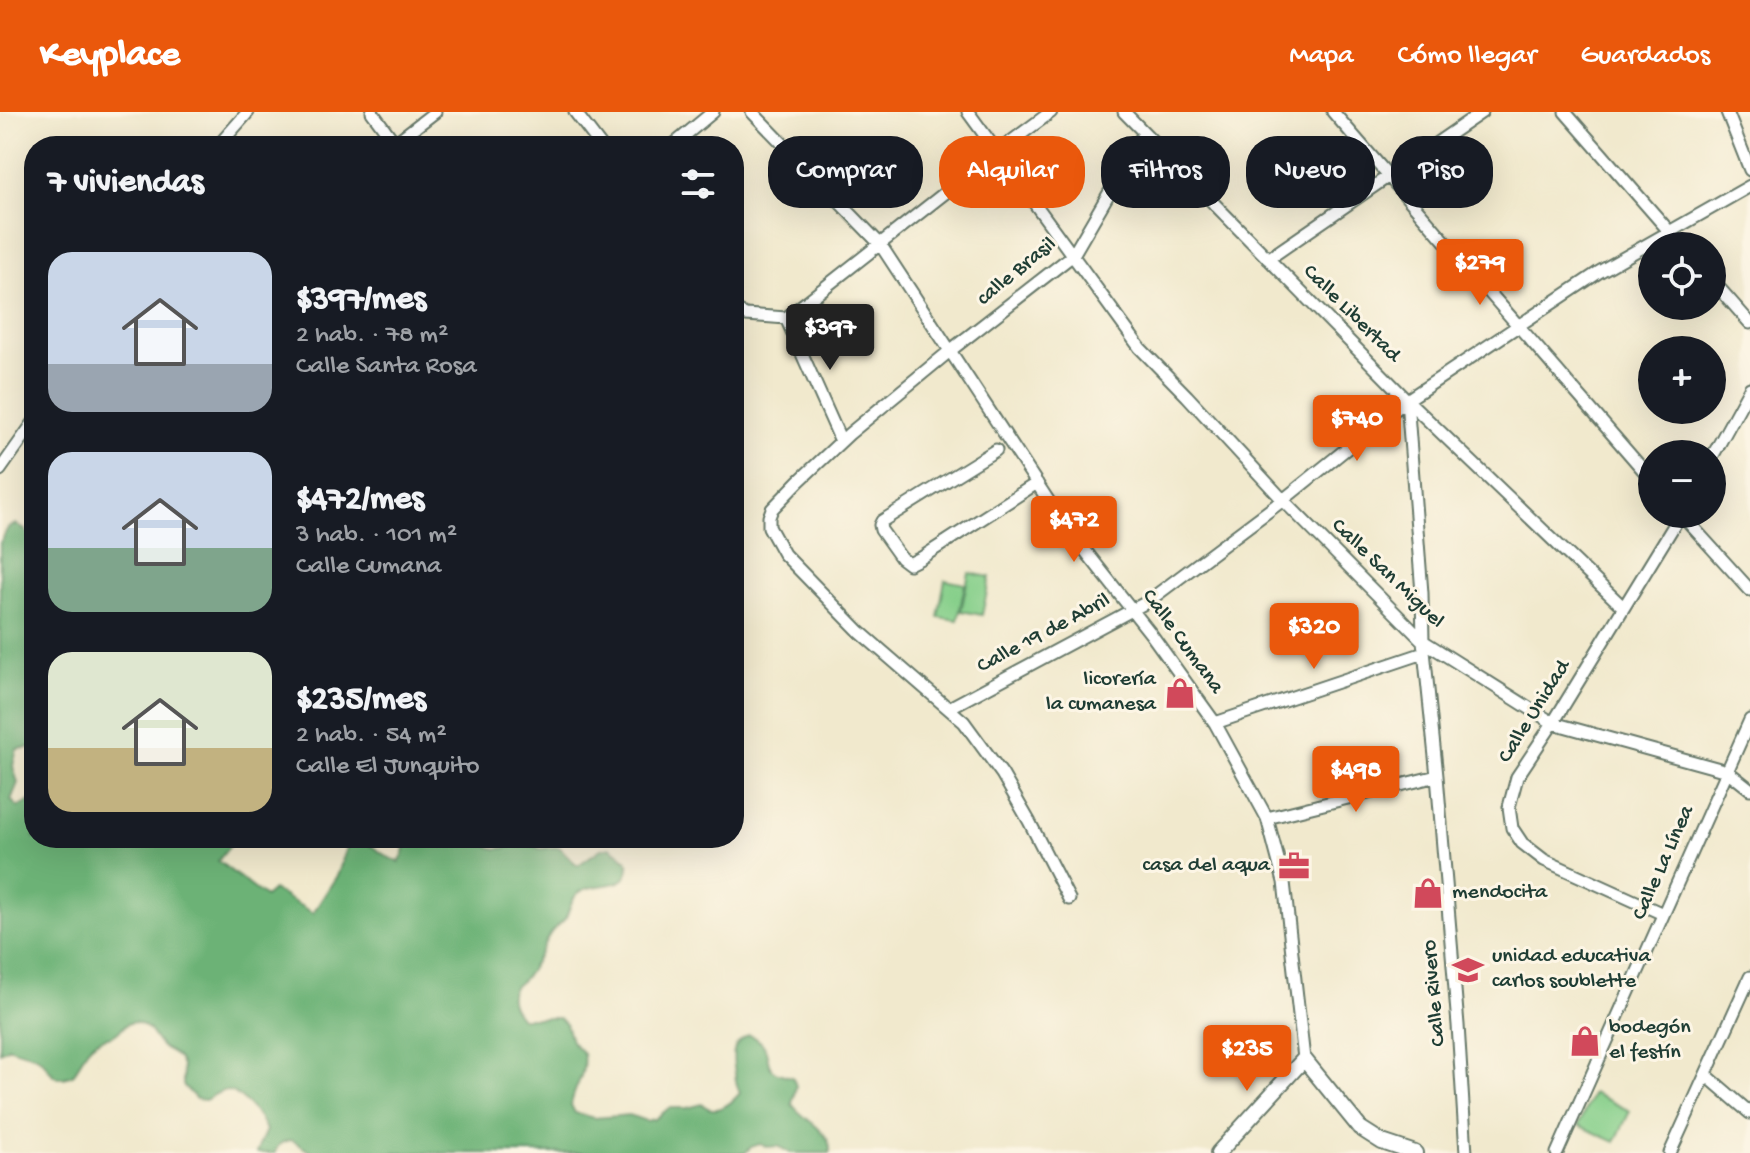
<!DOCTYPE html>
<html lang="es">
<meta charset="utf-8">
<style>
:root{--surface:#171b24;--page:#20242c;--text:#f1f3f6;--muted:#9ea1a6;--accent:#ea580c}
body{margin:0;font-family:"Gochi Hand",sans-serif;background:var(--page);color:var(--text);height:100vh;display:flex;flex-direction:column;font-size:30px;white-space:nowrap}
*{box-sizing:border-box;margin:0}
p{font-size:26px;color:var(--muted)}
.icon{flex:none;width:44px;height:44px;fill:none;stroke:currentColor;stroke-width:2;stroke-linecap:round;stroke-linejoin:round}
.map{position:relative;flex:1;overflow:hidden}
.sheet{position:absolute;left:24px;top:24px;width:720px;height:712px;display:flex;flex-direction:column;background:var(--surface);border-radius:32px;box-shadow:0 8px 32px #0002}
.sheet>*{flex:none}
.banner{position:absolute;left:768px;top:24px;width:760px;height:72px;display:flex;gap:16px}
.fabs{position:absolute;left:1638px;top:120px;display:grid;gap:16px}
.fabs a{display:grid;place-items:center;width:88px;height:88px;border-radius:50%;background:var(--surface);box-shadow:0 8px 32px #0002;font-size:40px}
.price{position:absolute;translate:-50% -68px;padding:0 18px;border-radius:8px;background:var(--accent);color:#fff;font-size:26px;line-height:52px;filter:drop-shadow(0 2px 4px #0008)}
.price::after{content:'';position:absolute;left:50%;top:48px;width:24px;height:18px;margin-left:-12px;background:inherit;clip-path:polygon(0 0,100% 0,50% 100%)}
.price.selected{background:#222;color:#fff}
ul{padding:0;list-style:none}
li{display:flex;align-items:center;gap:24px;height:200px;padding:0 24px}
li span{display:grid;place-items:center;flex:none;width:224px;height:160px;border-radius:24px;color:#555}
li>.icon{margin-inline-start:auto}
span .icon{width:96px;height:96px;fill:#fffc;stroke-width:1}
li b{font-size:34px}
h2{display:flex;justify-content:space-between;align-items:center;height:96px;padding:0 24px;font-size:34px}
.tag{padding:0 28px;border-radius:32px;background:var(--surface);box-shadow:0 8px 32px #0002;font-size:28px;line-height:72px}
.tag.selected{background:var(--accent);color:#fff}
header{display:flex;align-items:center;gap:48px;box-sizing:border-box;height:112px;padding:0 40px;background:var(--accent);color:#fff}
header strong{font-size:38px}
nav{display:flex;gap:44px;margin-inline-start:auto;font-size:28px}
.map>svg:first-child{display:block}
.green{fill:#86cf8a;stroke:#52865f;stroke-width:2}
.forest{fill:#6cb276;stroke:#467855;stroke-width:2}
.lines{fill:none;stroke-linecap:round;stroke-linejoin:round}
.minor-casing{stroke:#68796a;stroke-width:15}
.tertiary-casing{stroke:#68796a;stroke-width:18}
.minor{stroke:#fff;stroke-width:11}
.tertiary{stroke:#fff;stroke-width:14}
.labels{text-anchor:middle;dominant-baseline:central;stroke-width:6;stroke-linejoin:round;paint-order:stroke}
.street-label{font-size:22px;fill:#1f3d34;stroke:#fcf5e5}
.poi-label{font-size:22px;fill:#1f3d34;stroke:#fcf5e5;text-anchor:start}
</style>
<header>
<strong>Keyplace</strong>
<nav><a>Mapa</a><a>Cómo llegar</a><a>Guardados</a></nav>
</header>
<div class="map">
<svg width="1750" height="1041" viewBox="0 0 1750 1041">
<rect width="100%" height="100%" fill="#fcf5e5"/>
<filter id="ink" filterUnits="userSpaceOnUse"><feTurbulence type="fractalNoise" baseFrequency=".0125" numOctaves="2"/><feDisplacementMap in="SourceGraphic" scale="16" xChannelSelector="R" yChannelSelector="G"/><feConvolveMatrix kernelMatrix="1 2 1 2 8 2 1 2 1" color-interpolation-filters="sRGB"/></filter>
<filter id="wash" filterUnits="userSpaceOnUse"><feTurbulence type="fractalNoise" baseFrequency=".006" numOctaves="4" result="noise"/><feDisplacementMap in="SourceGraphic" scale="32" xChannelSelector="R" yChannelSelector="G"/><feGaussianBlur stdDeviation="1.8" result="paint"/><feColorMatrix in="noise" values="0 0 0 0 0 0 0 0 0 0 0 0 0 0 0 0 0 1.4 0 .05"/><feComposite in="paint" operator="in"/></filter>
<g filter="url(#wash)">
<rect width="100%" height="100%" fill="#f1e9cd"/>
<!-- green -->
<path class="green" d="M969,461l21,4 -8,38 -21,-4z
M945,468l20,4 -7,36 -20,-3z
M1593,981l37,18 -15,31 -37,-17z"/>
<!-- forest -->
<path class="forest" d="M16,412l9,6 9,12v55l-2,4 2,10v136l-17,2 -4,17 5,17 -7,17 7,7 16,-8v39h202l-18,23 47,36 8,-7 40,23 25,-39 8,-25 6,-7 9,-2c13,6 24,18 38,22 6,-8 8,-15 3,-24h68l3,3c15,6 29,13 42,1l9,-1 16,8 19,-2c7,6 11,13 19,18l23,-16 9,-2c9,7 24,13 17,28 -7,14 -38,7 -50,19 -7,7 -7,15 -11,23 -4,7 -12,10 -16,17 -9,14 -14,30 -25,43 -4,5 -10,7 -13,13 -4,11 2,20 9,28h38l7,6 5,17 12,12c3,24 -8,30 -12,52l4,8 19,5 35,-3 17,6 9,-2 14,-11h18l15,-4c13,12 28,1 38,-11 -5,-9 -4,-16 -6,-26 -2,-17 -1,-23 15,-32 26,10 13,27 25,36 4,3 13,4 19,7l3,8 -4,18c11,17 40,25 38,49h-38l-14,-7 -10,1 -8,-3 -9,3 -6,6h-433l-20,-13c-9,1 -14,3 -17,13h-19l10,-23c-5,-12 -28,-42 -43,-39 -6,1 -12,7 -18,9l-9,-1 -13,-14c0,-14 1,-26 -13,-33 -5,-3 -6,-2 -10,-7 -7,-7 -10,-19 -22,-22 -10,-3 -14,4 -21,10 -5,4 -12,4 -18,7 -14,6 -18,22 -25,34 -25,13 -23,-10 -38,-18 -9,-4 -18,-4 -27,-9l-9,5v-509l8,-15z"/>
</g>
<g filter="url(#ink)">
<g class="lines">
<defs>
<path id="minor" d="M372,0l25,34
M575,0l26,34
M752,0l128,132 181,276 90,114 64,89 52,95 17,64 20,177
M968,0l172,236 47,48 96,104 140,141 130,82 174,48 23,18
M1124,0l283,288 216,207
M1333,0l319,368
M1565,0l117,134
M1727,0l23,58
M218,34l30,-34
M391,34l44,-34
M672,34l41,-34
M1268,147l214,-147
M1712,168l38,43
M734,198l12,5 40,3 211,-166 54,-40
M786,206l55,123
M1407,288l15,193 1,48 14,135 21,249 8,128
M996,338l-114,71 -2,4 1,5 20,28 8,6 12,-6 116,-75
M1712,345l38,-69
M0,358l34,-48
M1681,402l69,76
M949,596l198,-106 136,-102 124,-100 192,-128 151,-86
M1215,611l209,-70
M1267,706l170,-42
M1069,787l-40,-78 -27,-47 -38,-52 -104,-90 -76,-78 -15,-27v-10l3,-8 27,-28 50,-47 102,-84 122,-95 71,-122
M1663,802l-119,-54 -22,-17 -10,-15 -3,-21 8,-30 36,-54 128,-209
M1706,963l44,38
M1557,1041l193,-433
M1670,1041l80,-176"/>
<path id="tertiary" d="M1218,1041l86,-94 56,69 22,14 33,11"/>
</defs>
<!-- minor casing -->
<use href="#minor" class="minor-casing"/>
<!-- tertiary casing -->
<use href="#tertiary" class="tertiary-casing"/>
<!-- minor -->
<use href="#minor" class="minor"/>
<!-- tertiary -->
<use href="#tertiary" class="tertiary"/>
</g>
</g>
<!-- icons -->
<defs>
<symbol id="shop-bare" viewBox="-9 -9 18 18"><path d="M-5-2.5h2.3a2.7 3.5 0 0 1 5.4 0H5L5.5 6h-11ZM-1.5-2.5h3a1.5 2.3 0 0 0-3 0Z" fill="#d1495b" stroke="#fcf5e5" stroke-width="2.5" paint-order="stroke"/></symbol>
<symbol id="office-bare" viewBox="-9 -9 18 18"><path d="M-6-3h4V-5.5h4V-3h4V5H-6ZM-1-4.5V-3h2v-1.5ZM-6 0V1H6V0Z" fill="#d1495b" stroke="#fcf5e5" stroke-width="2.5" paint-order="stroke"/></symbol>
<symbol id="school-bare" viewBox="-9 -9 18 18"><path d="M0-5L7-2L0 1L-7-2ZM-4 1L0 2.5L4 1V4Q0 6-4 4Z" fill="#d1495b" stroke="#fcf5e5" stroke-width="2.5" paint-order="stroke"/></symbol>
</defs>
<g fill-rule="evenodd">
<use href="#shop-bare" x="1158" y="559" width="44" height="44"/>
<use href="#office-bare" x="1272" y="732" width="44" height="44"/>
<use href="#shop-bare" x="1406" y="759" width="44" height="44"/>
<use href="#school-bare" x="1446" y="836" width="44" height="44"/>
<use href="#shop-bare" x="1563" y="907" width="44" height="44"/>
</g>
<g class="labels">
<!-- street labels -->
<g class="street-label">
<text transform="translate(1017 160) rotate(-39)">calle Brasil</text>
<text transform="translate(1351 202) rotate(45)">Calle Libertad</text>
<text transform="translate(1387 462) rotate(44)">Calle San Miguel</text>
<text transform="translate(1044 522) rotate(-28)">Calle 19 de Abril</text>
<text transform="translate(1182 530) rotate(54)">Calle Cumana</text>
<text transform="translate(1535 600) rotate(-58)">Calle Unidad</text>
<text transform="translate(1664 751) rotate(-66)">Calle La Línea</text>
<text transform="translate(1435 881) rotate(-95)">Calle Rivero</text>
</g>
<!-- poi labels -->
<g class="poi-label">
<text x="1156" y="568" text-anchor="end">licorería<tspan x="1156" dy="25">la cumanesa</tspan></text>
<text x="1270" y="754" text-anchor="end">casa del aqua</text>
<text x="1452" y="781">mendocita</text>
<text x="1492" y="845">unidad educativa<tspan x="1492" dy="25">carlos soublette</tspan></text>
<text x="1609" y="916">bodegón<tspan x="1609" dy="25">el festín</tspan></text>
</g>
</g>
</svg>
<div class="fabs">
<a><svg class="icon" aria-label="locate" viewBox="0 0 24 24"><circle cx="12" cy="12" r="6"/><path d="M12 2v4M12 18v4M2 12h4M18 12h4"/></svg></a>
<a>+</a>
<a>−</a>
</div>
<b class="price" style="left:1480px;top:195px">$279</b>
<b class="price selected" style="left:830px;top:260px">$397</b>
<b class="price" style="left:1357px;top:351px">$740</b>
<b class="price" style="left:1074px;top:452px">$472</b>
<b class="price" style="left:1314px;top:559px">$320</b>
<b class="price" style="left:1356px;top:702px">$498</b>
<b class="price" style="left:1247px;top:981px">$235</b>
<div class="banner">
<a class="tag">Comprar</a>
<a class="tag selected">Alquilar</a>
<a class="tag">Filtros</a>
<a class="tag">Nuevo</a>
<a class="tag">Piso</a>
</div>
<section class="sheet">
<h2>7 viviendas<svg class="icon" aria-label="filters" viewBox="0 0 24 24"><path d="M4 7h16M4 17h16"/><circle cx="9" cy="7" r="2"/><circle cx="15" cy="17" r="2"/></svg></h2>
<ul>
<li><span style="background:linear-gradient(#c9d6e8 70%,#9aa5b1 0)"><svg class="icon" aria-label="home" viewBox="0 0 24 24"><path d="M3 11l9-7 9 7M6 9v11h12V9"/></svg></span><div><b>$397/mes</b><p>2 hab. · 78 m²</p><p>Calle Santa Rosa</p></div></li>
<li><span style="background:linear-gradient(#c9d6e8 60%,#7fa58c 0)"><svg class="icon" aria-label="home" viewBox="0 0 24 24"><path d="M3 11l9-7 9 7M6 9v11h12V9"/></svg></span><div><b>$472/mes</b><p>3 hab. · 101 m²</p><p>Calle Cumana</p></div></li>
<li><span style="background:linear-gradient(#dfe7d0 60%,#c2b280 0)"><svg class="icon" aria-label="home" viewBox="0 0 24 24"><path d="M3 11l9-7 9 7M6 9v11h12V9"/></svg></span><div><b>$235/mes</b><p>2 hab. · 54 m²</p><p>Calle El Junquito</p></div></li>
</ul>
</section>
</div>
